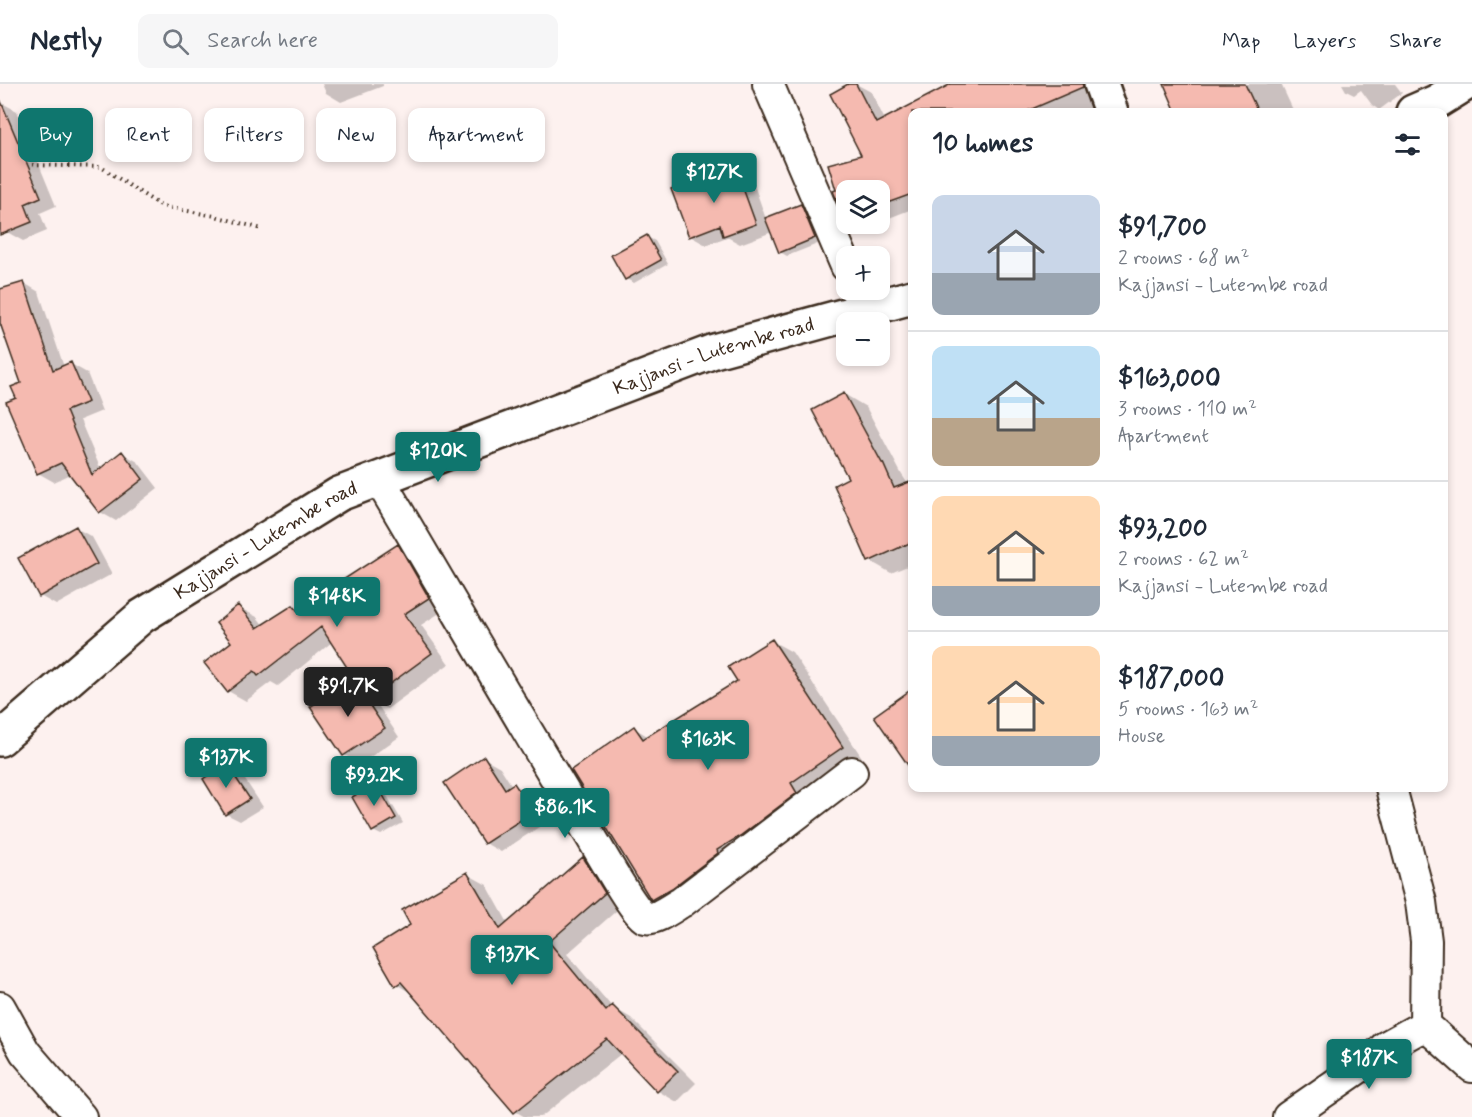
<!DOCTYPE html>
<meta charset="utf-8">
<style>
:root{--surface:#fff;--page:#f6f6f7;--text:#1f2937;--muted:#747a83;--line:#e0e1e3;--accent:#0f766e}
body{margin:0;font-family:Mynerve,sans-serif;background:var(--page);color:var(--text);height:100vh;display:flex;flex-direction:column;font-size:22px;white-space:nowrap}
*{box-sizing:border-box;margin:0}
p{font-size:20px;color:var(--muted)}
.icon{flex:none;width:33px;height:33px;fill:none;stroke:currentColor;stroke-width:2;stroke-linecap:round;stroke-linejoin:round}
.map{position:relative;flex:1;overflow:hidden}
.drawer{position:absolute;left:908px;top:24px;width:540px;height:684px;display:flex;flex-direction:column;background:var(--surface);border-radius:12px;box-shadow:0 3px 9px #0003}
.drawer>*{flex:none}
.hud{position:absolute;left:18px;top:24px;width:570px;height:54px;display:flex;gap:12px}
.fabs{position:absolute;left:836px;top:96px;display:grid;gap:12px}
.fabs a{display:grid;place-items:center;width:54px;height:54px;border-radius:12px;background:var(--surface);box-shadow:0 3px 9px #0003;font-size:30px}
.price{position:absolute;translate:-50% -51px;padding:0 14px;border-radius:6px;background:var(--accent);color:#fff;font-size:20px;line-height:39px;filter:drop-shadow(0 2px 3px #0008)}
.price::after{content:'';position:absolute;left:50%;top:36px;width:18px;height:14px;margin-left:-9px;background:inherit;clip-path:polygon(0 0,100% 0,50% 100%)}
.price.active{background:#222;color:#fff}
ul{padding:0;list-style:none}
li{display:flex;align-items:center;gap:18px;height:150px;padding:0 24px}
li+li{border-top:2px solid var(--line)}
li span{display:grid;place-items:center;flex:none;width:168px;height:120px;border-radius:12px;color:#555}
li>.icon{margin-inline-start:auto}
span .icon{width:72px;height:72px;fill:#fffc;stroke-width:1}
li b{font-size:26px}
h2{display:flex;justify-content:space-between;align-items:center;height:72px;padding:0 24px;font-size:26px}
.pill{padding:0 21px;border-radius:12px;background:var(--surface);box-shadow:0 3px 9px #0003;font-size:21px;line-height:54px}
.pill.active{background:var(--accent);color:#fff}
header{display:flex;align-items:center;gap:36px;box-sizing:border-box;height:84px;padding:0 30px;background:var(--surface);border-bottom:2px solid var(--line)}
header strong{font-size:28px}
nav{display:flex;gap:33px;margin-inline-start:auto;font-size:21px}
.search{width:420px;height:54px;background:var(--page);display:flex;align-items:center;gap:15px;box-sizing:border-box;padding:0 21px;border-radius:12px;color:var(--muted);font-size:22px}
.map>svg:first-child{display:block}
.shadow{fill:#0003}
.building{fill:#f5bab0;stroke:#3b2a1e;stroke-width:1.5}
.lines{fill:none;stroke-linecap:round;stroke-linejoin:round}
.street-casing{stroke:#3b2a1e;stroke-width:34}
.secondary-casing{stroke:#3b2a1e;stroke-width:38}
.path{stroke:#3b2a1e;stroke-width:4;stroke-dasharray:1.5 4.5;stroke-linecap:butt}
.street{stroke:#fff;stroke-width:30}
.secondary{stroke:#fff;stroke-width:33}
.labels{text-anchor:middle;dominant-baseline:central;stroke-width:6;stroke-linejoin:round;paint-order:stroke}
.street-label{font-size:20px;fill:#3b2a1e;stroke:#fff}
</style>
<header>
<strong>Nestly</strong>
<div class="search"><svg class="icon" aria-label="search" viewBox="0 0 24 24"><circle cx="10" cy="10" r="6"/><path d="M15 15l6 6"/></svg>Search here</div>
<nav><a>Map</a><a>Layers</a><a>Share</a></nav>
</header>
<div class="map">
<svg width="1472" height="1033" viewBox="0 0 1472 1033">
<rect width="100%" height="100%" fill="#fdf1ef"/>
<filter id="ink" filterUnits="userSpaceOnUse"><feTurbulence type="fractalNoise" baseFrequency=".0167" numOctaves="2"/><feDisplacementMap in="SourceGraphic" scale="12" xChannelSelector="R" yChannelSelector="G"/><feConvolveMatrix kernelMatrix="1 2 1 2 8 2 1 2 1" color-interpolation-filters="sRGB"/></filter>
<g filter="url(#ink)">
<!-- shadow -->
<path class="shadow" d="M322,0h61v2l-42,16 -15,-9z
M851,0h5l15,8 14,28 69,-36h126l16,28h-184v97l-33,13v-32h-33v28l-11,-26 28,-36z
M1166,0h115l13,28h-116z
M1342,0h53l7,9 -23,17 -7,-5 -11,-15 -7,5 -8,-4z
M0,18l17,9 39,95 -16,7 7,18 -24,10 -16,-9 -7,-17z
M735,83l16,9 15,43 34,-13 8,4 11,26 -2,1 3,6 -33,13 -7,-4 -8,-20 -32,12 -13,-7 -21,8 -16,-9z
M855,140h19l-11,4z
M647,153l8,4 13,23 -34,19 -8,-4z
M24,199l15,9 25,75 7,-3 16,9 15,38 -22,9 21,50 21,-17 16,9 20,26 -42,33 -16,-9 -29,-38 -17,8 -16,-9 -20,-74 4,-15 -22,-66v-27z
M844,310l22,13 36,68 6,9 4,-2v82l-21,9 -21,-12 -20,-82z
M76,444l16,9 20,37 -56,31 -16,-9z
M398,462l18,11 30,52 -25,16 28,39 -62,45 -10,-5 22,33 -39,27 -16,-9 8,-75 8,5 -28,-43 -54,44 -7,-4 -25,19 -18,-10 10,-84 19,10 7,9 29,-20 7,4z
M772,557l20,11 71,107 -53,36 -138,115 -20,-11 -18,-171 15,9 90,-56z
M484,674l16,9 12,19 2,-1 16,9 18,27 -47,31 -16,-9z
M227,681l13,7 23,35 -23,14 -14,-7z
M376,701l7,4 20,34 -22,12 -8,-4z
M583,775l19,11 21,35 -56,49 45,53 19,11 65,65 -19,19 -19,-11 -36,-38 -81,64h-16l-10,-6 -99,-115 -20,-12 16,-59 55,-51 20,11 21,38z"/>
<!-- building -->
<path class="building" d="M848,0h8l20,39 75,-39h132v3l-58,25h-113v82l-33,12v-16h-33v32l-13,-31 3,-1 -8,-26 33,-9 -31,-61z
M1164,0h81l13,28h-82z
M0,15l41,98 -16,7 7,18 -32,13z
M735,82l21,58 -33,12 -3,-11 -31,12 -18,-48z
M801,120l14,34 -36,15 -14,-35z
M647,151l14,25 -36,20 -14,-25z
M24,198l29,88 18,-8 17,40 -22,9 26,64 30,-24 21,28 -44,34 -38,-50 -24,11 -31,-72 10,-4 -5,-11 10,-4 -21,-60v-34z
M844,309l38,70h1l11,25 18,-7v61l-44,20 -34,-77 14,-7 -36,-68z
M76,442l21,38 -58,33 -21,-39z
M398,460l31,54 -25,16 28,39 -64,47 -47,-73 -63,49 -4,-5 -27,21 -23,-29 27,-21 -15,-19 22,-18 19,23 36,-23 4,5z
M772,555l71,108 -52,36 6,10 -57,43 -23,14 1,3 -46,35 -21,12 -80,-130 63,-44 9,13 94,-58 -9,-14z
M352,595l33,49 -42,28 -33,-49z
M912,605v82l-38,-55z
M484,672l21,33 9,-6 19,29 -49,32 -40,-61z
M226,679l24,36 -25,16 -22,-36z
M376,699l20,35 -24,14 -20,-35z
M583,773l22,36 -56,49 57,69 6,-6 66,66 -21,21 -50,-53 -93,74 -113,-131 -6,4 -22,-38 37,-23 -8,-15 65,-38 33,57z"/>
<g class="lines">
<defs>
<path id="street" d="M768,0l78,182
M856,206l9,20
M379,395c70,118 139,238 211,356 8,13 45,79 55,83 10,3 28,-11 37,-16l170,-130
M1391,704l30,114 5,39 -1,84 47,42
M0,923l25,45 56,65
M1288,1033l88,-61 9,-9 40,-22"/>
<g id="secondary">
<path d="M1101,0l10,28"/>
<path d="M1413,28l23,-10 29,-18"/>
<path id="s1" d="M0,655l142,-123 197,-122 375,-143 198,-54"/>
</g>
</defs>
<!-- street casing -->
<use href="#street" class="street-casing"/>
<!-- secondary casing -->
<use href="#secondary" class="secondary-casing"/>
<!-- path -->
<path class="path" d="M32,81l69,2 60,39 54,10 47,13"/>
<!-- street -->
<use href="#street" class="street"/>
<!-- secondary -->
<use href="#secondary" class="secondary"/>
</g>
</g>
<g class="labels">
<!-- street labels -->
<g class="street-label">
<text stroke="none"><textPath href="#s1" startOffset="819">Kajjansi - Lutembe road</textPath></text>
<text stroke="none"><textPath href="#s1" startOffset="333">Kajjansi - Lutembe road</textPath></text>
</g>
</g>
</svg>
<div class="fabs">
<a><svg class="icon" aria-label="layers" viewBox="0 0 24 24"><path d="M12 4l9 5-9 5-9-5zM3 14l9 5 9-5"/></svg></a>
<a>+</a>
<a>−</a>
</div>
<b class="price" style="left:714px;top:120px">$127K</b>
<b class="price" style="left:438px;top:399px">$120K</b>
<b class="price" style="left:337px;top:544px">$148K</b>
<b class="price active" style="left:348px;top:634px">$91.7K</b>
<b class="price" style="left:708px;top:687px">$163K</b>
<b class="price" style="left:226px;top:705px">$137K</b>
<b class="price" style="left:374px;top:723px">$93.2K</b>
<b class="price" style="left:565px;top:755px">$86.1K</b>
<b class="price" style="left:512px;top:902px">$137K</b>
<b class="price" style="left:1369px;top:1006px">$187K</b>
<div class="hud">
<a class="pill active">Buy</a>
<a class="pill">Rent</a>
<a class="pill">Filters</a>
<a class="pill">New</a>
<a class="pill">Apartment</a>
</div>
<section class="drawer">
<h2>10 homes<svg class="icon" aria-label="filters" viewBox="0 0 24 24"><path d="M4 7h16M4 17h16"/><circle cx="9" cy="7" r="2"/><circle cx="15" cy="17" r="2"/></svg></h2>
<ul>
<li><span style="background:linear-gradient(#c9d6e8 65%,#9aa5b1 0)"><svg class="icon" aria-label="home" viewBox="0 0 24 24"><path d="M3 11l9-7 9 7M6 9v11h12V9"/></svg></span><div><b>$91,700</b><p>2 rooms · 68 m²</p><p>Kajjansi - Lutembe road</p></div></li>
<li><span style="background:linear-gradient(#bfe0f5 60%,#b9a48a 0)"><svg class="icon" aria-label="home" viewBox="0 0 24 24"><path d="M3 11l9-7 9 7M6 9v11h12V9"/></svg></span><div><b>$163,000</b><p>3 rooms · 110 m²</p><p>Apartment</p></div></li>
<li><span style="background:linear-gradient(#ffd9b3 75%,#9aa5b1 0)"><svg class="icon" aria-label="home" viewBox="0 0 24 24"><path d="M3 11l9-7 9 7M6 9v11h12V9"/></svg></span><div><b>$93,200</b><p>2 rooms · 62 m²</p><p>Kajjansi - Lutembe road</p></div></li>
<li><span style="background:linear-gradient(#ffd9b3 75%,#9aa5b1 0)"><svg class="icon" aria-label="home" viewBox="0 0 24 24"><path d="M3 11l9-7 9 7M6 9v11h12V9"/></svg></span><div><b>$187,000</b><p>5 rooms · 163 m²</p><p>House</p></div></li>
</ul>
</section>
</div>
